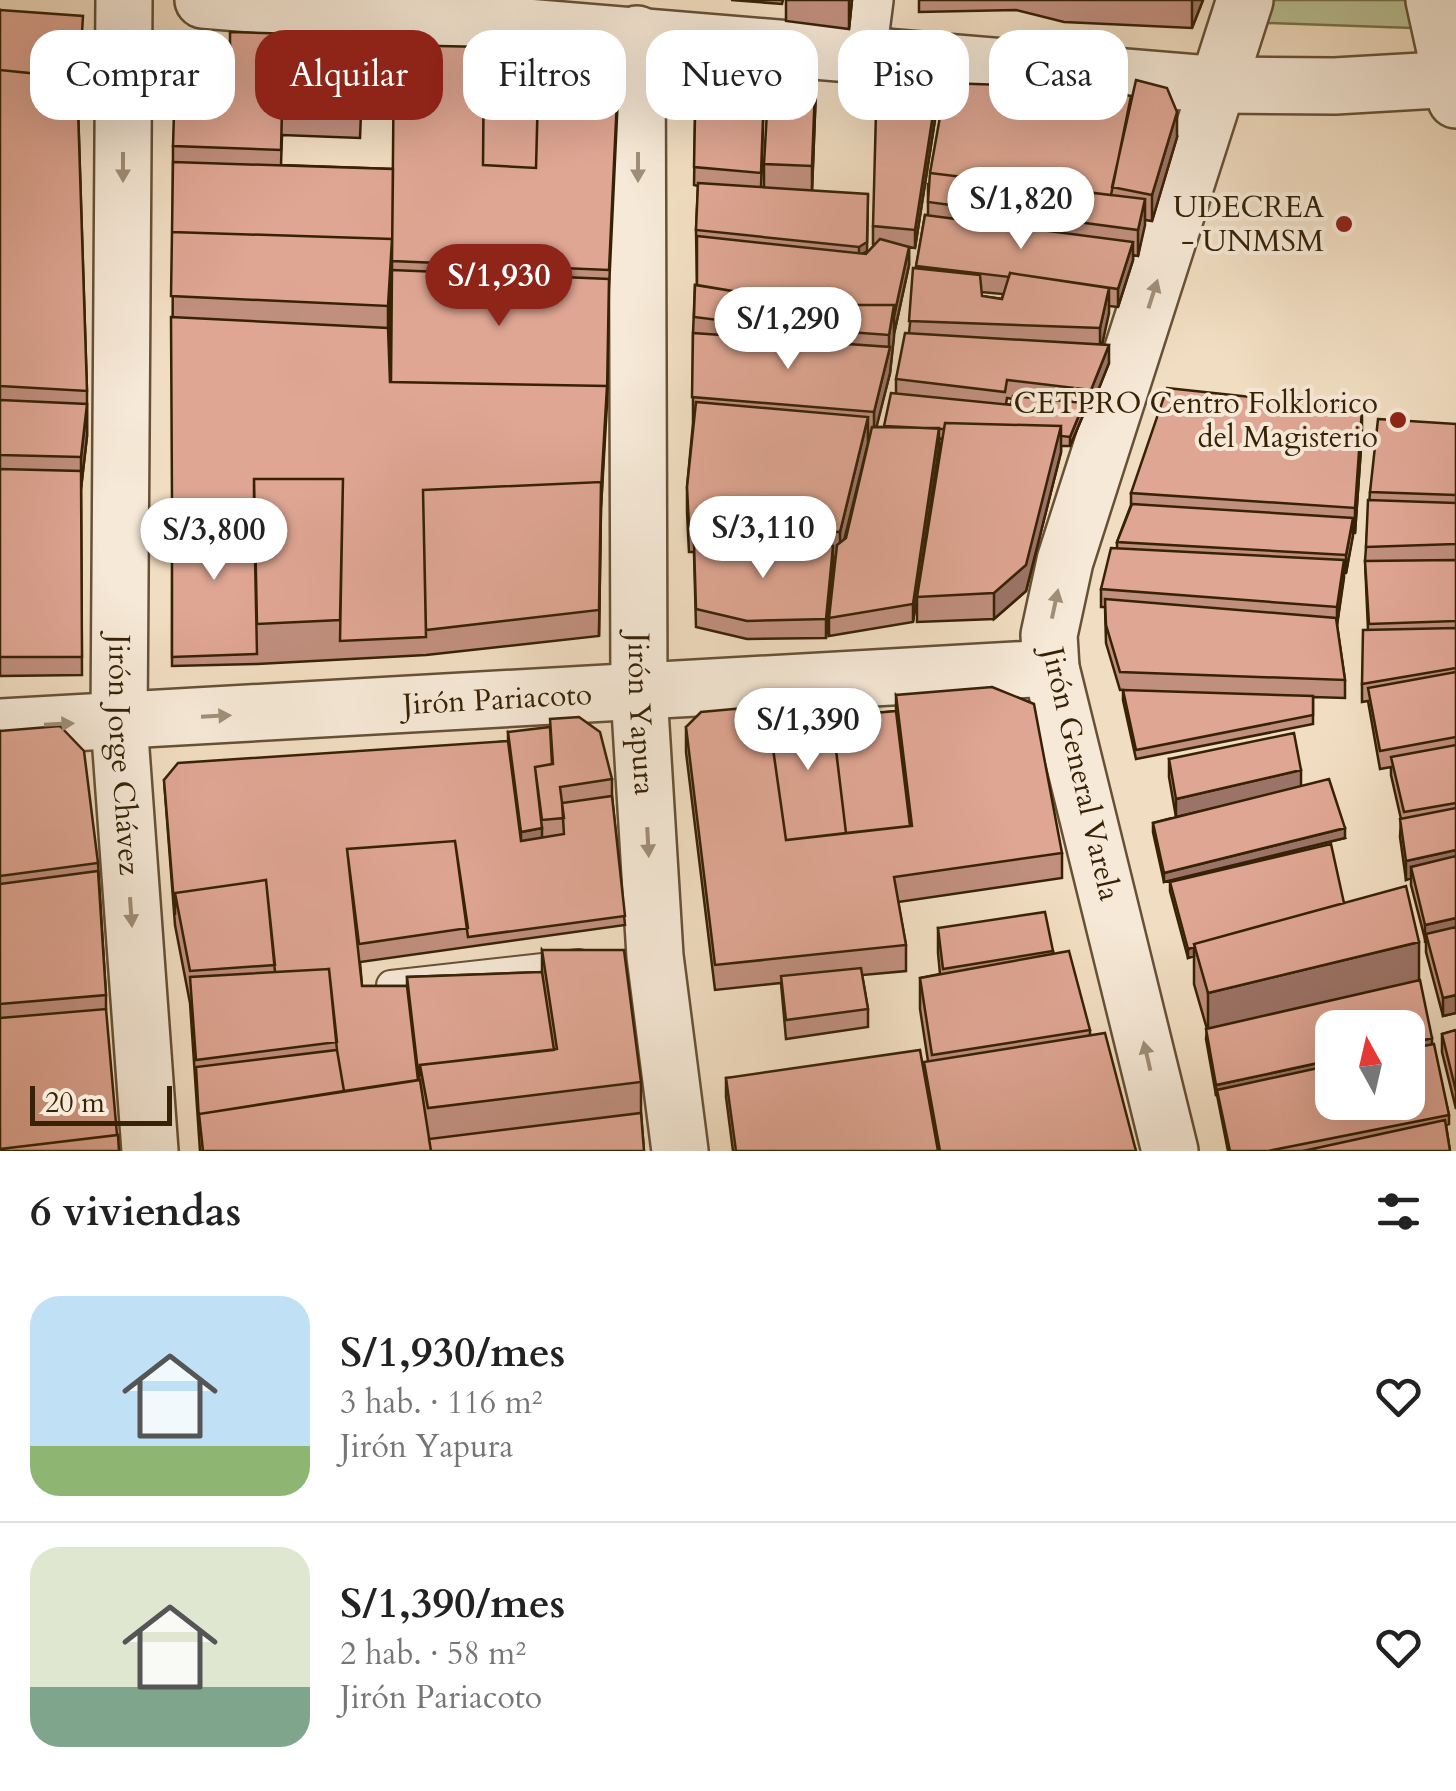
<!DOCTYPE html>
<html lang="es">
<meta charset="utf-8">
<style>
:root{--surface:#fff;--page:#f6f6f6;--text:#222;--muted:#767676;--line:#e0e0e0;--accent:#8f2418}
body{margin:0;font-family:Cardo,serif;background:var(--page);color:var(--text);height:100vh;display:flex;flex-direction:column;font-size:38px;white-space:nowrap}
*{box-sizing:border-box;margin:0}
p{font-size:32px;color:var(--muted)}
.icon{flex:none;width:55px;height:55px;fill:none;stroke:currentColor;stroke-width:2;stroke-linecap:round;stroke-linejoin:round}
.map{position:relative;height:1151px;overflow:hidden}
.sheet{display:flex;flex-direction:column;background:var(--surface);flex:1}
.sheet>*{flex:none}
.top-card{position:absolute;left:30px;top:30px;width:1398px;height:90px;display:flex;gap:20px}
.needle{width:65px;rotate:352deg}
.tools{position:absolute;left:1315px;top:1010px;display:grid;gap:20px}
.tools a{display:grid;place-items:center;width:110px;height:110px;border-radius:20px;background:var(--surface);box-shadow:0 10px 40px #0002;font-size:50px}
.scale{position:absolute;left:30px;bottom:25px;width:142px;box-sizing:border-box;padding-left:10px;border:5px solid #372206;border-top:0;font-size:28px;line-height:35px;white-space:nowrap;color:#372206;-webkit-text-stroke:8px #f6e9d7;paint-order:stroke}
.price{position:absolute;translate:-50% -85px;padding:0 22px;border-radius:35px;background:#fff;color:#222;font-size:32px;line-height:65px;filter:drop-shadow(0 2px 5px #0008)}
.price::after{content:'';position:absolute;left:50%;top:60px;width:30px;height:22px;margin-left:-15px;background:inherit;clip-path:polygon(0 0,100% 0,50% 100%)}
.price.selected{background:var(--accent);color:#fff}
ul{padding:0;list-style:none}
li{display:flex;align-items:center;gap:30px;height:250px;padding:0 30px}
li+li{border-top:2px solid var(--line)}
li span{display:grid;place-items:center;flex:none;width:280px;height:200px;border-radius:30px;color:#555}
li>.icon{margin-inline-start:auto}
span .icon{width:120px;height:120px;fill:#fffc;stroke-width:1}
li b{font-size:42px}
h2{display:flex;justify-content:space-between;align-items:center;height:120px;padding:0 30px;font-size:42px}
.chip{padding:0 35px;border-radius:30px;background:var(--surface);box-shadow:0 10px 40px #0002;font-size:35px;line-height:90px}
.chip.selected{background:var(--accent);color:#fff}
.map>svg:first-child{display:block}
.green{fill:#b9c193;stroke:#78724c;stroke-width:2.5}
.lines{fill:none;stroke-linecap:round;stroke-linejoin:round}
.lane-casing{stroke:#665135;stroke-width:32}
.street-casing{stroke:#665135;stroke-width:60}
.lane{stroke:#f6e9d7;stroke-width:28}
.street{stroke:#f6e9d7;stroke-width:55}
.wall{fill:#c08f7e;stroke:#372206;stroke-width:2.5;fill-rule:evenodd}
.shaded-wall{fill:#9c7467;stroke:#372206;stroke-width:2.5}
.building{fill:#dfa693;stroke:#372206;stroke-width:2.5}
.oneway{fill:#a08f79}
.poi-dot{fill:#8f2418;stroke:#f6e9d7;stroke-width:4}
.labels{text-anchor:middle;dominant-baseline:central;stroke-width:8;stroke-linejoin:round;paint-order:stroke}
.poi-label{font-size:30px;fill:#372206;stroke:#f6e9d7;text-anchor:end}
.street-label{font-size:30px;fill:#372206;stroke:#f6e9d7}
</style>
<div class="map">
<svg width="1456" height="1151" viewBox="0 0 1456 1151">
<rect width="100%" height="100%" fill="#f1ddc1"/>
<filter id="stains"><feTurbulence type="fractalNoise" baseFrequency=".002" numOctaves="4"/><feColorMatrix values="0 0 0 0 .2 0 0 0 0 .09 0 0 0 0 .02 0 0 0 .5 -.17"/></filter>
<radialGradient id="worn" r=".72"><stop offset=".6" stop-color="#630" stop-opacity="0"/><stop offset="1" stop-color="#630" stop-opacity=".3"/></radialGradient>
<!-- green -->
<path class="green" d="M1273,0h132l7,28 -145,-5z"/>
<g class="lines">
<defs>
<path id="lane" d="M391,985l188,-21"/>
<g id="street">
<path id="s1" d="M124,0l-5,722 31,429"/>
<path d="M203,0l1018,85 114,1 121,-7"/>
<path d="M1434,0l22,100"/>
<path id="s2" d="M637,34l2,659 16,263 25,195"/>
<path d="M858,54l7,-54"/>
<path id="s3" d="M0,727l1051,-59"/>
<path d="M1170,1151l-119,-483 -2,-33 16,-74 180,-561"/>
</g>
</defs>
<!-- lane casing -->
<use href="#lane" class="lane-casing"/>
<!-- street casing -->
<use href="#street" class="street-casing"/>
<!-- lane -->
<use href="#lane" class="lane"/>
<!-- street -->
<use href="#street" class="street"/>
</g>
<!-- wall -->
<path class="wall" d="M731,0h52l-1,4z
M786,0h66l-3,29 -63,-8z
M919,0h284l-11,28 -128,-6 -48,-12 -97,2z
M0,10l78,97 9,284v45l-6,52 1,187 -82,1z
M484,56l135,18 -10,214 -2,116 -6,104 -2,128 -173,19 -169,9 -85,2 1,-520 190,-84 -3,76 -78,-3 -1,30 112,4zM391,281l-1,101 -1,-44z
M696,65h69l-4,122h3v-23l52,-76 -4,102 55,61 -3,3h2l9,-10h-2v-18l66,-132 -24,154 -6,-1v18l-15,69 -4,39 -14,54h8l12,-34v-14l13,-46 7,-65 9,-53h3v-31l249,-47 -25,84 -7,-1 -7,36 -5,-1v5l-15,47 -9,-1 -7,38 7,19 -18,45h-7v5l-14,33h-9v6l-35,139 -32,28 -77,3v-25l25,-158 -3,-1 -26,184 -84,14v-18l7,-61h-3l-7,81 -79,1 -51,-12 -2,-75h-5l-2,-40v-25l6,-64v-90l2,-48h2l-1,-55 2,-44 -4,-1zM981,292l22,2 -1,5 -20,-3zM1007,398l6,1 -2,6 -5,-1zM868,437h1l-23,101 -2,2z
M1456,424v589l-13,3 -17,-64v-9l-15,-58v-7l-5,2 -6,-43 1,-18 -10,-44v-8l-11,2 -12,-68 -6,1v-18l6,-54 -3,-69 5,-69z
M1362,434l-7,99h-2l-7,40h-2l-7,52 8,55v18l-32,-1v27l-177,35 -13,-59v-10h-3l-14,-47 -1,-36h-4v-18l16,-41v-6l14,-37v-12z
M896,695l166,158v25l-164,24 8,43v26l-44,4 6,34v18l-82,12 -5,-56 -66,7 -29,-238v-25l82,-13 64,3 64,-6z
M0,731l98,132 8,132v14l-106,142z
M508,732l104,47v17l13,129 -265,37 2,24h45v-9l135,-5v-22l99,132v31l3,38h-444l-10,-148 -15,-78 -11,-145 344,-39z
M1169,759l132,27 44,52 -181,44 -11,-50v-9l23,-6 -7,-40z
M1170,882l174,21 75,77 13,64 17,71v9l-3,1 4,26h-222l-11,-56h-1l-10,-56 1,-10 -13,-45v-28l-6,2 -18,-67z
M938,928l115,23v3l37,76v6l46,115h-403l-7,-54v-19l198,-8v-8l4,-1 -8,-52v-31l20,-4 -2,-21z
M1456,1030v79l-14,-57v-18z"/>
<!-- shaded-wall -->
<path class="shaded-wall" d="M849,0h3l-3,29z
M1192,0h11l-11,28z
M816,62v26l-4,104v-26z
M939,76v18l-24,154v-18z
M1177,112v25l-25,84v-26z
M868,194l-1,57 -8,5v-9z
M1145,199v26l-7,31v-26z
M392,239v40l-4,67v-40z
M1133,242v18l-15,47v-18z
M909,247v18l-15,69v-18z
M1109,288v25l-9,41v-26z
M894,305v32l-4,36 -16,64v-25l15,-61v-16z
M1109,345v18l-18,45v-18z
M607,386l-6,122 -2,128 2,-154z
M1084,403v10l-14,33v-9z
M87,404v32l-6,53v-32z
M1362,409v25l-7,99v-25z
M868,417v26l-28,114v-25z
M1061,426v26l-35,139 -32,28v-26z
M939,428v19l-26,175v-18z
M1353,518v18l-7,37v-18z
M833,546v18l-7,74v-19z
M1344,560v18l-7,47v-18z
M1301,770v18l-125,29v-18z
M542,828v18l-21,5v-19z
M1345,828v10l-181,44v-9z
M1456,850v19l-45,-2v11l-5,2v-19z
M1456,918v18l-30,-2 -1,9v-18z
M1419,942v40l-211,51v-40z
M1194,947v9l-6,2v-9z
M1456,995v18l-13,3v-18z
M1432,1038v10l-24,5v-9z
M1332,1060v9l-115,21v5h-1v-10z"/>
<!-- building -->
<path class="building" d="M0,10l83,6 -5,85 -1,-23 -77,-8z
M230,32l133,4 -3,76 -78,-2 -1,40 -108,-4 3,-100 54,2z
M394,45l90,2 -1,118 53,3 3,-118 80,6 -10,214 -217,-9z
M484,56l55,3 -3,109 -53,-3z
M723,58l42,7 -4,108 -67,-6 2,-102z
M770,59l46,3 -4,104 -48,-2z
M0,70l77,8 10,313 -87,-5z
M877,74l62,2 -24,154 -42,-4z
M1136,80l31,8 10,24 -25,83 -40,-8z
M946,83l142,5 43,8 -20,99 -181,-22z
M173,162l220,7 -1,92v-22l-220,-7z
M930,173l215,26 -7,31 -210,-28z
M698,183l170,11 -1,48 -8,5 -163,-17z
M925,215l208,27 -15,47 -108,-16 -1,4 -93,-11z
M172,232l220,7 -4,67 -217,-10z
M697,236l169,18 14,-15 29,8 -15,69v-11h-54l1,-3h-9v-6l-64,-6v7l-71,-12z
M913,268l67,7 2,21 20,3 8,-26 99,15 -9,40 -191,-7z
M392,270l217,9 -2,115v-8l-216,-4z
M695,285l73,12v-7l64,6 1,9h61l-5,30 -82,-6 2,-13 -37,-5 2,16 -80,-10z
M171,317l217,11 2,54 217,4 -6,104v-8l-178,8 3,147 -86,4 3,-162h-89v22h-82z
M693,333l197,14 -16,65 -182,-15z
M905,333l204,12 -18,45 -84,-10 -2,12 -109,-13z
M1167,388l195,21 -7,99 -224,-15z
M891,393l120,12 2,-9 71,7 -14,34 -9,-1v-10l-116,-3 -1,6 -60,-3z
M0,400l87,4 -6,53 -81,-2z
M696,402l172,15 -28,115 -151,-6 -2,-39z
M1378,419l78,5v71l-86,-3z
M945,423l116,3 -35,139 -32,28 -77,4z
M872,427l67,1 -26,176 -84,14 8,-73 9,-7z
M0,469l81,2 1,186h-82z
M254,479h89l-3,141 -83,4z
M601,482l-2,128 -173,20 -3,-140z
M1368,500l88,3v41l-90,3z
M1132,504l221,14 -7,37 -229,-13z
M254,509l3,145 -85,3v-147z
M694,543l139,3 -7,73 -79,2 -51,-12z
M1111,548l233,12 -7,47 -236,-18z
M1456,560v61l-87,3 -4,-63z
M1105,599l231,19 9,62 -225,-8 -14,-47z
M1456,628v40l-94,16 1,-54z
M1456,672v65l-76,14 -12,-63z
M992,687l42,17 28,149 -168,24 12,68 -191,20 -29,-238 15,-15 66,-6 19,134 126,-14 -16,-131z
M1123,690l190,6v19l-177,35z
M831,708l15,125 -60,7 -18,-126z
M896,711l14,115 -64,7 -14,-116z
M579,717l21,15 12,47 -52,8 4,31 -22,2 -7,-53 18,-3 -3,-45z
M60,726l24,25 14,112 -98,13v-145z
M550,727l2,37 -17,3 7,61 -21,4 -13,-100z
M1294,733l7,37 -125,29 -7,-40z
M508,741l13,100 43,-7 -2,-31 50,-7 13,120 -157,21 -13,-96 -108,8 15,137h45l11,94 -74,11 -7,-41 -8,-81 -54,3 -9,-92 -91,13v22l-11,-135 14,-17z
M1456,745v58l-52,9 -13,-55z
M1329,779l16,49 -181,45 -11,-50z
M1456,808v42l-50,11 -6,-42z
M455,841l13,87 -109,16 -12,-95z
M1331,844l13,59 -150,41 1,3 -7,2 -18,-67z
M1456,856v62l-31,7 -14,-58z
M98,871l8,124 -106,9v-120z
M266,880l9,85 -85,6 -15,-78z
M1406,886l13,56 -211,51 -14,-49z
M1045,912l8,39 -110,18 -5,-41z
M1456,927v68l-13,3 -17,-64z
M542,950h82l17,132 -213,26 -8,-43 137,-16z
M1069,951l21,79 -158,25 -12,-77z
M861,968l7,41 -82,11 -5,-44z
M329,969l8,73 -141,18 -6,-83z
M542,972l12,78 -134,15 -1,15 -12,-103z
M1420,980l12,58 -24,6v-16h-76v32l-116,25 -10,-56z
M106,1009l11,126 -117,14v-131z
M1456,1030v61l-14,-57z
M1105,1033l31,118h-196l-16,-89z
M1434,1044l15,71 -181,36h-38l-13,-61 115,-25v37h76v-53z
M337,1050l7,41 -145,23v7l-3,-54z
M920,1050l18,101h-202l-10,-73z
M420,1080l11,71h-228l-4,-37z
M641,1113l3,38h-213l-2,-12z
M1445,1120l5,31h-147z
M118,1135l1,16h-119v-2z"/>
<!-- one-way arrows -->
<defs><path id="oneway-solid" d="M-6-.8H1V-3.2L6.5 0L1 3.2V.8H-6Z" transform="scale(2.5)"/></defs>
<g class="oneway">
<use href="#oneway-solid" transform="translate(123 167) rotate(90)"/>
<use href="#oneway-solid" transform="translate(638 167) rotate(90)"/>
<use href="#oneway-solid" transform="translate(1153 294) rotate(-72)"/>
<use href="#oneway-solid" transform="translate(1055 604) rotate(-78)"/>
<use href="#oneway-solid" transform="translate(216 716) rotate(-3)"/>
<use href="#oneway-solid" transform="translate(59 724) rotate(-3)"/>
<use href="#oneway-solid" transform="translate(648 842) rotate(87)"/>
<use href="#oneway-solid" transform="translate(131 912) rotate(86)"/>
<use href="#oneway-solid" transform="translate(1147 1056) rotate(-103)"/>
</g>
<!-- markers -->
<g class="poi-dot">
<circle cx="1344" cy="224" r="10"/>
<circle cx="1398" cy="420" r="10"/>
</g>
<g class="labels">
<!-- poi labels -->
<g class="poi-label">
<text x="1324" y="207">UDECREA<tspan x="1324" dy="34">- UNMSM</tspan></text>
<text x="1378" y="403">CETPRO Centro Folklorico<tspan x="1378" dy="34">del Magisterio</tspan></text>
</g>
<!-- street labels -->
<g class="street-label">
<text stroke="none"><textPath href="#s3" startOffset="498">Jirón Pariacoto</textPath></text>
<text stroke="none"><textPath href="#s2" startOffset="680">Jirón Yapura</textPath></text>
<text stroke="none"><textPath href="#s1" startOffset="755">Jirón Jorge Chávez</textPath></text>
<text transform="translate(1081 774) rotate(77)">Jirón General Varela</text>
</g>
</g>
<rect width="100%" height="100%" filter="url(#stains)"/>
<rect width="100%" height="100%" fill="url(#worn)"/>
</svg>
<div class="tools">
<a><svg class="needle" viewBox="-14 -14 28 28"><path d="M0-13l5 13h-10z" fill="#e53935"/><path d="M0 13l5-13h-10z" fill="#767676"/></svg></a>
</div>
<div class="scale">20 m</div>
<b class="price" style="left:1021px;top:252px">S/1,820</b>
<b class="price selected" style="left:499px;top:329px">S/1,930</b>
<b class="price" style="left:788px;top:372px">S/1,290</b>
<b class="price" style="left:763px;top:581px">S/3,110</b>
<b class="price" style="left:214px;top:583px">S/3,800</b>
<b class="price" style="left:808px;top:773px">S/1,390</b>
<div class="top-card">
<a class="chip">Comprar</a>
<a class="chip selected">Alquilar</a>
<a class="chip">Filtros</a>
<a class="chip">Nuevo</a>
<a class="chip">Piso</a>
<a class="chip">Casa</a>
</div>
</div>
<section class="sheet">
<h2>6 viviendas<svg class="icon" aria-label="filters" viewBox="0 0 24 24"><path d="M4 7h16M4 17h16"/><circle cx="9" cy="7" r="2"/><circle cx="15" cy="17" r="2"/></svg></h2>
<ul>
<li><span style="background:linear-gradient(#bfe0f5 75%,#8fb573 0)"><svg class="icon" aria-label="home" viewBox="0 0 24 24"><path d="M3 11l9-7 9 7M6 9v11h12V9"/></svg></span><div><b>S/1,930/mes</b><p>3 hab. · 116 m²</p><p>Jirón Yapura</p></div><svg class="icon" aria-label="heart" viewBox="0 0 24 24"><path d="M12 20l-8-8c-3-5 5-10 8-4 3-6 11-1 8 4z"/></svg></li>
<li><span style="background:linear-gradient(#dfe7d0 70%,#7fa58c 0)"><svg class="icon" aria-label="home" viewBox="0 0 24 24"><path d="M3 11l9-7 9 7M6 9v11h12V9"/></svg></span><div><b>S/1,390/mes</b><p>2 hab. · 58 m²</p><p>Jirón Pariacoto</p></div><svg class="icon" aria-label="heart" viewBox="0 0 24 24"><path d="M12 20l-8-8c-3-5 5-10 8-4 3-6 11-1 8 4z"/></svg></li>
</ul>
</section>
